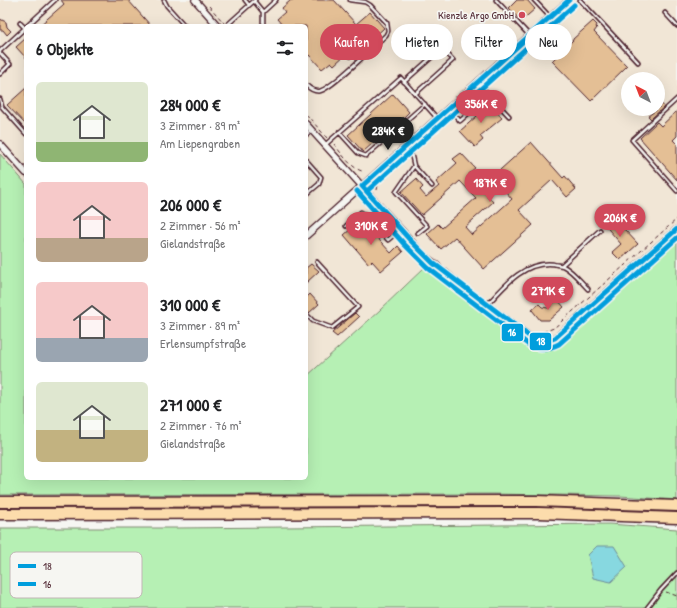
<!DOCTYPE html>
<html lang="de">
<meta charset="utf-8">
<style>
:root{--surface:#fff;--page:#f6f6f6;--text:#202124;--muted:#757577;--accent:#d1495b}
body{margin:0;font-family:"Patrick Hand",sans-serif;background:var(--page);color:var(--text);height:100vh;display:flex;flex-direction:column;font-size:15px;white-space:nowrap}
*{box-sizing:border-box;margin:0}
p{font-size:13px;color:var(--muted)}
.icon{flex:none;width:22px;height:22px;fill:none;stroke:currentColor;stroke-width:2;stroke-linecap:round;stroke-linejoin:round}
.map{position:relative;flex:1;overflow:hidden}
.details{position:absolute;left:24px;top:24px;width:284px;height:456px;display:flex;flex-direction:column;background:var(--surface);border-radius:6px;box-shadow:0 4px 16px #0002}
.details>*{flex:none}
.top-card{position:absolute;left:320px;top:24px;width:297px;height:36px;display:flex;gap:8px}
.needle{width:26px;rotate:318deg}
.controls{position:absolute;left:621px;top:72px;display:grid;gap:8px}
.controls a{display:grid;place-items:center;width:44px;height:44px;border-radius:50%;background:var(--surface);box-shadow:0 4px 16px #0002;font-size:20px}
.price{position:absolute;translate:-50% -34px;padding:0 9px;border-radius:14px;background:var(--accent);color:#fff;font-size:13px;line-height:26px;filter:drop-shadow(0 1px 2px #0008)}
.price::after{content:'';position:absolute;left:50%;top:24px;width:12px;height:9px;margin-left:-6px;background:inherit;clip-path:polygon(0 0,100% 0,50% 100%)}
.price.active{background:#222;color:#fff}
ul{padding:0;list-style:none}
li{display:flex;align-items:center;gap:12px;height:100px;padding:0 12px}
li span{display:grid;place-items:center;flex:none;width:112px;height:80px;border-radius:6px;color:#555}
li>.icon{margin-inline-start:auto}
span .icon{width:48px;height:48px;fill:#fffc;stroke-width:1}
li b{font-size:17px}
h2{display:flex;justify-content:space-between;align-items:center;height:48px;padding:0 12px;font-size:17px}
.tag{padding:0 14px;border-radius:18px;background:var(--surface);box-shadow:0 4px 16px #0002;font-size:14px;line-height:36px}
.tag.active{background:var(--accent);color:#fff}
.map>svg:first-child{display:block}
.built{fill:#f1e6d6;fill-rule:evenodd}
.green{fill:#b6f0b4;stroke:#808870}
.water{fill:#87d8e0;stroke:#6f8e98}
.building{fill:#e4bf95;stroke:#4a1f2b;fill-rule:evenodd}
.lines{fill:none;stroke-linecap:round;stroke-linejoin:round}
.service-casing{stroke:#4a1f2b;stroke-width:5.5}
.minor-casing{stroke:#4a1f2b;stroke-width:8}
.motorway-casing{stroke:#4a1f2b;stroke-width:13}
.path{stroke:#4a1f2b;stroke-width:1;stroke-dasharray:4 3;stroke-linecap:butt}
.service{stroke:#f6f6f2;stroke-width:2.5}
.minor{stroke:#f6f6f2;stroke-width:5.5}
.motorway{stroke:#fcdcac;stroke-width:10}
.bus-1-casing{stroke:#f6f6f2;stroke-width:8}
.bus-2-casing{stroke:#f6f6f2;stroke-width:8}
.bus-1{stroke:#009edd;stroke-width:5}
.bus-2{stroke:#009edd;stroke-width:5}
.poi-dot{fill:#d1495b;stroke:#f6f6f2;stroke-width:1.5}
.labels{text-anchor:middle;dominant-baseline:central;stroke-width:3.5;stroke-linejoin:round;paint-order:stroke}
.poi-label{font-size:11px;fill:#4a1f2b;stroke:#f6f6f2;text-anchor:end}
.key{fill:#f6f6f2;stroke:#c2b6b6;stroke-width:1}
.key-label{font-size:11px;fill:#4a1f2b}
.line-badge{stroke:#f6f6f2;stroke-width:1.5}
.badge-label{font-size:11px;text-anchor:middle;font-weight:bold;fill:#fff}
</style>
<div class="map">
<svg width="677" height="608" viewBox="0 0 677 608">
<rect width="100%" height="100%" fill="#f6f6f2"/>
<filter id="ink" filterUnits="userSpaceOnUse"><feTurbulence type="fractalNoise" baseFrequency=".025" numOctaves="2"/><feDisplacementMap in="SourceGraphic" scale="8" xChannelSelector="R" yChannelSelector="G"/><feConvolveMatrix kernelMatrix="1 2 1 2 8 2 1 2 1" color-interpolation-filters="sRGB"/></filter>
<g filter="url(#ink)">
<!-- built -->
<path class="built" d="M0,0h677v236l-123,110 -10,2 -15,-5 -103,-77 -46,44 -74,67v-351h-280v158l-26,-30zM628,79h30v30h-30z"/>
<!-- green -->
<path class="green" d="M0,154l26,30v294h280v-101l74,-67 46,-44 103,76 15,6 10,-2 123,-110v264l-57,-4 -128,-2 -492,1z
M609,524l68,5v79h-677v-80h176z"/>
<!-- water -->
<path class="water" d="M597,546h17l13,21 -16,15 -18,-4 -5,-23z"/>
<!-- building -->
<path class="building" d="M61,0h67l23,26h-112l25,-22z
M291,0h43l22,24 14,-12 14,16 -34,31 -4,-5 -12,11 -3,-3 -9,7 -13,-14 -3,3v-32h-23l-6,-7 8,-7 -3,-4z
M517,0h10l8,9 -14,12 -12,-13z
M0,19l6,3 1,5 4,4 -4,4 -4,-5h-3z
M593,21l4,4 -1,2 1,1 -3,4 33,34 -36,35 -39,-40 21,-21v-1z
M26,38v20l-10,-11z
M26,88v16l-2,2 2,2v17l-19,-20z
M393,94l16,18 -8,8 -9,6 -29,26 -15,-17z
M487,101l15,17 -22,18 3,4 -8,7 -15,-16 17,-15 -2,-5z
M662,104l2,3 -13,12 -3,-3 10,-7z
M677,111v25l-4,4 4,4v36l-37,-42 17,-16 4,4z
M531,142l32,36 2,-2 11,13 -9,8 -15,-17 -33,30 14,15 -49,44 -29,-32 -14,12 -14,-15 11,-10 4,4 34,-30 -16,-17 -38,34 -21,-23 15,-13 7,8 -3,3 6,7 13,-11 -3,-4 21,-19 -4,-4 8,-6 14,15 -7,6 12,14zM499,184l13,15 -40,36 -7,-8 28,-25 -6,-7z
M611,215l27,29 -18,16 -8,-8 9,-8 -18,-21z
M361,220l30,33 7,-7 5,6 -22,19 -9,-10 -3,3 -25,-29z
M311,264l8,7 -13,12v-15z
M310,294l9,10 -10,9 -3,-3v-12z
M557,299l7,8 -15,13h-9l-8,-10 7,-6 3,3 6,1z
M355,313l4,4 -22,20 -5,-4z"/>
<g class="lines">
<defs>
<path id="service" d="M164,0l3,6 18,20
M245,0l4,5
M496,0l33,35
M534,0l16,17
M580,0l58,62
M254,1l9,11
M665,13l12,13
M27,26l28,-26
M226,26l29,-26
M263,26v-14l13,-12
M0,51l25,-23 -5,-5
M0,53l10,11 -10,10
M404,82l38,-34 11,12 -38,34
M478,83l31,33
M306,85c4,4 8,7 14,6 13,-3 54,-45 66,-56l2,-4 -1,-8 -17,-18 -5,-3 -15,-2
M0,99l2,8 24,27
M677,99l-45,41 45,51
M449,108l11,13 29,-26
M339,132l19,21 8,3 59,-52
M306,135l5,-5
M325,145l76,-67 36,40
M411,153l3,13 18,20
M306,160l15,17 -2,7 -13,11
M414,166l-18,26 31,34 -9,7
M346,226l15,-14 5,3 22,25 7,-6
M562,265l38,-35
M487,305c18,-20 38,-44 66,-41 3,1 7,1 10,2 10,5 17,15 25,23
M306,314l7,7 19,7 26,-21 -41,-45
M647,608l14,-18 16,-17"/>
<path id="minor" d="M195,0l23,26
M306,124l117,130 42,34 68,51c9,4 14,3 22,-1l122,-109
M0,144l26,29
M306,236l263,-236"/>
<path id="motorway" d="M0,502l536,-1 141,5
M0,514l539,-1 138,5"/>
</defs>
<!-- service casing -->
<use href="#service" class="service-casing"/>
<!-- minor casing -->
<use href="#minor" class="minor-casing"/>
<!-- motorway casing -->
<use href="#motorway" class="motorway-casing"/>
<!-- path -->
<path class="path" d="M209,6l15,17
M306,114l21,24
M334,144c7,9 17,24 28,27
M377,190l2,-9
M543,332l11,-4 123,-109
M666,592l11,4"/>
<!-- service -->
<use href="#service" class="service"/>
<!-- minor -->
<use href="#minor" class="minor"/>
<!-- motorway -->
<use href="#motorway" class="motorway"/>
<defs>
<path id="bus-1" d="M362,186l48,54 23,23 100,76 11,3 11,-4 122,-109
M362,186l207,-186"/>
<path id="bus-2" d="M357,191l48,54 23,23 101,77c10,5 20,4 30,-1l118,-106
M367,191l207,-186"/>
</defs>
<!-- bus-1 casing -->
<use href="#bus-1" class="bus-1-casing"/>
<!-- bus-2 casing -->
<use href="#bus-2" class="bus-2-casing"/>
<!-- bus-1 -->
<use href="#bus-1" class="bus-1"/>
<!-- bus-2 -->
<use href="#bus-2" class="bus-2"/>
</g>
</g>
<!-- markers -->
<circle class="poi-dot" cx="522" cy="15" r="4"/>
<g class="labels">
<!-- poi labels -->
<g class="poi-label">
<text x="514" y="15">Kienzle Argo GmbH</text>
</g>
</g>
<!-- legend -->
<rect x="10" y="552" width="132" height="46" rx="6" class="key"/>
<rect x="18" y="564" width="18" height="4" fill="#009edd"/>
<rect x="18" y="582" width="18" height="4" fill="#009edd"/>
<g class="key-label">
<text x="43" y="570">18</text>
<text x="43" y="588">16</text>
</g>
<g class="line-badge">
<rect x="501" y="323" width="23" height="19" rx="4" fill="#009edd"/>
<rect x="529" y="332" width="23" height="19" rx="4" fill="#009edd"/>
</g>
<g class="badge-label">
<text x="512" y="336">16</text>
<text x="541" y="345">18</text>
</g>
</svg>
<div class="controls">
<a><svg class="needle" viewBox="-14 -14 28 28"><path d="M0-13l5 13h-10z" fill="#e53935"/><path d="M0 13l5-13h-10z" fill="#757577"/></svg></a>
</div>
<b class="price" style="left:481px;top:124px">356K €</b>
<b class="price active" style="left:388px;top:151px">284K €</b>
<b class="price" style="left:490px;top:203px">187K €</b>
<b class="price" style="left:620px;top:238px">206K €</b>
<b class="price" style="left:371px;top:246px">310K €</b>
<b class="price" style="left:548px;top:311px">271K €</b>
<div class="top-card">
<a class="tag active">Kaufen</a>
<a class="tag">Mieten</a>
<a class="tag">Filter</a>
<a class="tag">Neu</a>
</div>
<section class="details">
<h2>6 Objekte<svg class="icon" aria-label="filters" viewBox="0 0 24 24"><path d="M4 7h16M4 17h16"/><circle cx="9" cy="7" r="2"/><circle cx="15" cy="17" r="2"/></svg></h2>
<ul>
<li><span style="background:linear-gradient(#dfe7d0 75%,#8fb573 0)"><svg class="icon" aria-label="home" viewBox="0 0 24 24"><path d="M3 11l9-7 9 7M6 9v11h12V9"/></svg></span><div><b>284 000 €</b><p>3 Zimmer · 89 m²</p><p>Am Liepengraben</p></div></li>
<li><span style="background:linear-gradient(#f6c9c9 70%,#b9a48a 0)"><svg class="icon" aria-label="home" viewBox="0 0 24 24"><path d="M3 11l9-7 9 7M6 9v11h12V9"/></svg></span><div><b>206 000 €</b><p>2 Zimmer · 56 m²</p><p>Gielandstraße</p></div></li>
<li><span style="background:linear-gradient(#f6c9c9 70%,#9aa5b1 0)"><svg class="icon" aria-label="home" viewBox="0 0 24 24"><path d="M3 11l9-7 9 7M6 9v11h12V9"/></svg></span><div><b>310 000 €</b><p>3 Zimmer · 89 m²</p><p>Erlensumpfstraße</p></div></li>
<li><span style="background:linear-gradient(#dfe7d0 60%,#c2b280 0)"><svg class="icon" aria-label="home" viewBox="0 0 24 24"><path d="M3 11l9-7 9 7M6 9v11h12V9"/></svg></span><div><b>271 000 €</b><p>2 Zimmer · 76 m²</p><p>Gielandstraße</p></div></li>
</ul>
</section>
</div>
